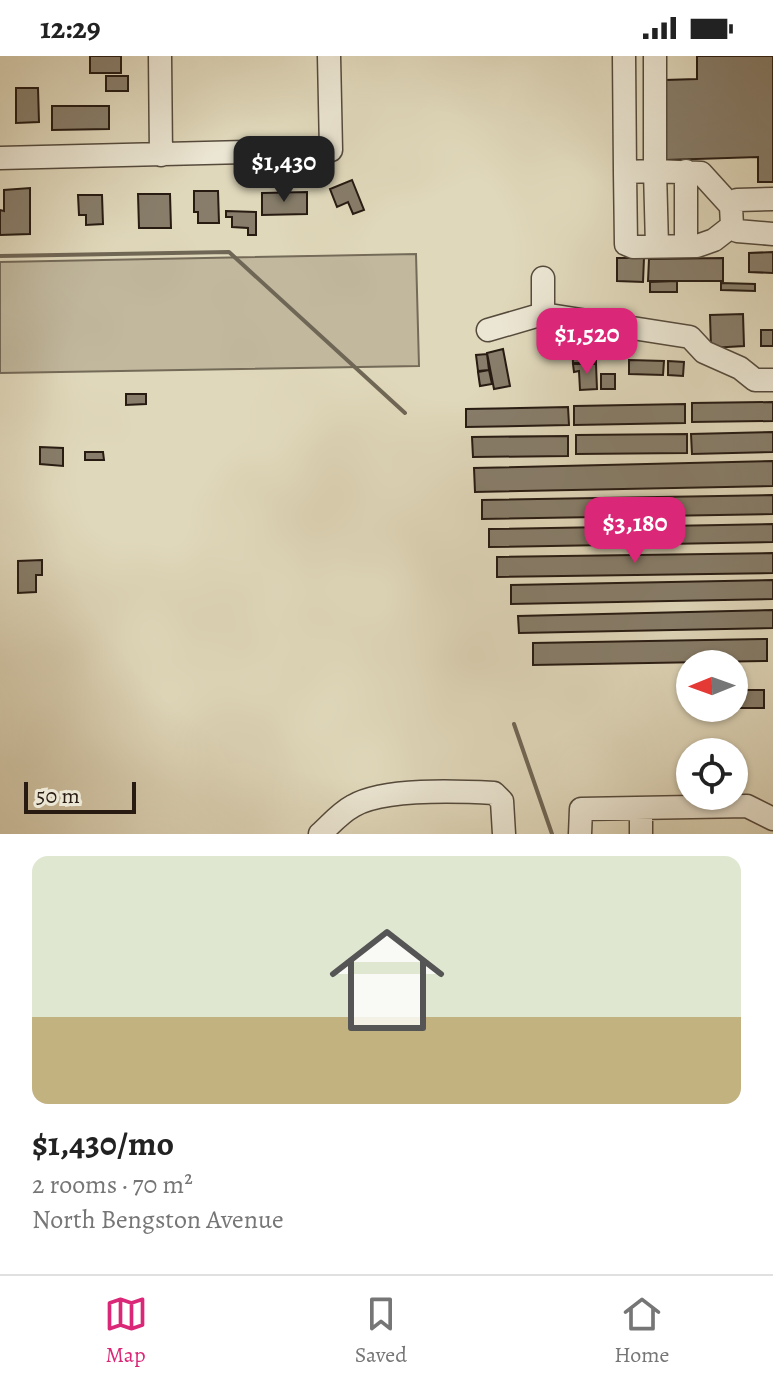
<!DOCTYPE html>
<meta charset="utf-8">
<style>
:root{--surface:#fff;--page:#f2f2f2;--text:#222;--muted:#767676;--line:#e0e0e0;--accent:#db2777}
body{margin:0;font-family:Alegreya,serif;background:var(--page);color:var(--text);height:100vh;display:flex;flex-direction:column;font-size:30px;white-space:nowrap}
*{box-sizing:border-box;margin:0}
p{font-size:26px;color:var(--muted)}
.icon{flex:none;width:44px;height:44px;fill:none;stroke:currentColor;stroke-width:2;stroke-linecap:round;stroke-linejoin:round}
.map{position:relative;height:778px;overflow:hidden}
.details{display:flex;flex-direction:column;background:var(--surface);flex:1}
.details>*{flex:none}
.needle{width:52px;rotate:269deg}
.fabs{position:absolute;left:676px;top:594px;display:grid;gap:16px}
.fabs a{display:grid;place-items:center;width:72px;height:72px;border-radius:50%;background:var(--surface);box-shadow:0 2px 6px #0004;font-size:40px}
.scale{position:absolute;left:24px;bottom:20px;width:112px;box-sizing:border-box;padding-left:8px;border:4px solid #271b12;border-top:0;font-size:22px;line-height:28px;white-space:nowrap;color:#271b12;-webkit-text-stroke:6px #ebe6d3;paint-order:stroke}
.price{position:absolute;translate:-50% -68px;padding:0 18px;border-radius:16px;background:var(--accent);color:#fff;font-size:26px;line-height:52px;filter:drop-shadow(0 2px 4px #0008)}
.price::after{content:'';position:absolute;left:50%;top:48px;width:24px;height:18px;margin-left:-12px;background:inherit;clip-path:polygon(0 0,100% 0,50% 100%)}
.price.selected{background:#222;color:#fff}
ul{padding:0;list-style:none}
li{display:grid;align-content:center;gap:16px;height:424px;padding:0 32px}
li+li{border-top:2px solid var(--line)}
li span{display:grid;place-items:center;height:248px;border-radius:16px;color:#555}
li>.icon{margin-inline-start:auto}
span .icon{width:144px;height:144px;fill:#fffc;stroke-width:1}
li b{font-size:34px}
.status{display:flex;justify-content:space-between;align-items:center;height:56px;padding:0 40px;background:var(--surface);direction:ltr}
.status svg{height:22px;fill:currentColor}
.menu{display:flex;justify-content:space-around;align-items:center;height:112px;border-top:2px solid var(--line);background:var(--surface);font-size:22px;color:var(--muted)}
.menu a{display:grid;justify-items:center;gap:4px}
.menu .selected{color:var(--accent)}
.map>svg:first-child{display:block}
.green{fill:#c1b89e;stroke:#746a58;stroke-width:2}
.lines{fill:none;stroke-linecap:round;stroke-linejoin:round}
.stream{stroke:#706655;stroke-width:4}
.building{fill:#877d6a;stroke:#271b12;stroke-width:2}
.minor-casing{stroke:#554a3c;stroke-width:25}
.minor{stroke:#ebe6d3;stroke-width:22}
</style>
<div class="status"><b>12:29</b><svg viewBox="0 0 49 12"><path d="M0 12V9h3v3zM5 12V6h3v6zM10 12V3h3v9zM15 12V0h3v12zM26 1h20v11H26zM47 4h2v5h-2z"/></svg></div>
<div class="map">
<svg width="773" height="778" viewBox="0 0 773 778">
<rect width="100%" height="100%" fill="#e0d8bb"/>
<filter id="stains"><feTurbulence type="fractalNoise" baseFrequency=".0025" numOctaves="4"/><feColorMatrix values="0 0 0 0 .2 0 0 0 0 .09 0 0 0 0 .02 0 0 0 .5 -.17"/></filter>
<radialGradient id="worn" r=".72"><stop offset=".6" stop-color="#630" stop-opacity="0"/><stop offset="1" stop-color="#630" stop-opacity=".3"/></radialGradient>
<!-- green -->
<path class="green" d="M416,198l3,112 -419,7v-111z"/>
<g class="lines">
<!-- stream -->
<path class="stream" d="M0,200l229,-4 176,161
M514,668l38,110"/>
</g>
<!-- building -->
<path class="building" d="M90,0h31v17h-31z
M697,0h76v126h-15v-25l-92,3 -1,-80 32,-1z
M106,20h22v15h-22z
M16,32h22l1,34 -23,1z
M52,50h57v23l-57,1z
M352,124l12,30 -11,4 -5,-12 -11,5 -7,-18z
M30,132v46l-30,1v-25l4,1v-21z
M194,135h24l1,32h-21v-11h-4z
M307,136v22l-45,1v-22z
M138,138h32l1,34h-32z
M78,139h24l1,29 -17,1v-10h-7z
M226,155l30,1v23h-8v-7l-16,-1v-10h-6z
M773,196v21l-24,-1v-19z
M617,202h27l-1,24 -26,-1z
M723,202v23h-75l1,-22z
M677,225v11h-27v-10z
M721,227l34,1v7l-34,-1z
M743,258l1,32 -33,2 -1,-33z
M761,274h12v16h-12z
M590,284l1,12h5v11h-23l-1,-22z
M503,293l7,37 -16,3 -7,-36z
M487,298l2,16 -11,1 -2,-16z
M629,304l35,1 -1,14 -34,-1z
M668,305l16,1 -1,14 -15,-1z
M573,308h23l1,25 -17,1 -1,-19 -5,1z
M489,314l3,14 -12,2 -2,-14z
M601,318h14v15h-14z
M126,338h20v10l-20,1z
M773,346v19l-81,1v-19z
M685,348v19l-111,2v-19z
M568,351l1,18 -103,2v-18z
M773,376v20l-81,2 -1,-20z
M687,378v19l-111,1v-19z
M568,380v20l-95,1 -1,-20z
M40,391l23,1v18l-23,-2z
M85,396h18l1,8h-19z
M773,405v25l-298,6 -1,-24z
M773,439v19l-291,5v-19z
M773,468v18l-284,5v-18z
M773,497v20l-276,4v-20z
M42,504v15h-6v17l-18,1v-32z
M773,524v19l-262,5v-19z
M773,554v18l-254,5 -1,-17z
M767,583v22l-234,4v-22z
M734,634h30v18h-30z"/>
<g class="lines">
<defs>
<path id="minor" d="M160,0l1,99
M624,0l1,116 30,-1v-115
M0,102l331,-8 -2,-94
M686,115v75
M625,116l1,72 7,3 64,-1 17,-6 18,-14
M773,143l-36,1 -6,6 1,20 5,5 36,3
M657,190l-2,-75 46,2 30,33
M543,222v36
M488,274l55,-16 147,23 14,15 36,16 15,12h18
M320,778c10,-9 20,-21 33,-28 31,-18 103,-15 141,-13l8,8 2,33
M580,778l1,-25 166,-3 26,13
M641,778v-26"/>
</defs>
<!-- minor casing -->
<use href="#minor" class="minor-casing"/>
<!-- minor -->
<use href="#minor" class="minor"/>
</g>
<rect width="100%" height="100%" filter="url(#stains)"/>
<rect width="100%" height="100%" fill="url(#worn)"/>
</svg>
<div class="fabs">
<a><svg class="needle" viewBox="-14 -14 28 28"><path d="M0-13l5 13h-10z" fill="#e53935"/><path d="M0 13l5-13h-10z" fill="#767676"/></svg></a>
<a><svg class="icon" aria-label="locate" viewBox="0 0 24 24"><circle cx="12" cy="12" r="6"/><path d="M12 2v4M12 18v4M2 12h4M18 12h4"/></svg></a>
</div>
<div class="scale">50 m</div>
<b class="price selected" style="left:284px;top:148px">$1,430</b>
<b class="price" style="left:587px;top:320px">$1,520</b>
<b class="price" style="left:635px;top:509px">$3,180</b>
</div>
<section class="details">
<ul>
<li><span style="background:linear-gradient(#dfe7d0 65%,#c2b280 0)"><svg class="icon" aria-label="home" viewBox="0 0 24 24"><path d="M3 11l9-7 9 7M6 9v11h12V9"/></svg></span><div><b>$1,430/mo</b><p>2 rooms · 70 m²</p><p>North Bengston Avenue</p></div></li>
</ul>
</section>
<nav class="menu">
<a class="selected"><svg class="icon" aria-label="map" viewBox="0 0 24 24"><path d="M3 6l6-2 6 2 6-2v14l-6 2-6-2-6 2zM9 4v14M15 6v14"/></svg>Map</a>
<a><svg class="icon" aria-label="saved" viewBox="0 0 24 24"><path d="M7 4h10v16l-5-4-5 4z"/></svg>Saved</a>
<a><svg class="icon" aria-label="home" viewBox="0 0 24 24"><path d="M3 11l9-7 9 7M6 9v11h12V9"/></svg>Home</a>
</nav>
